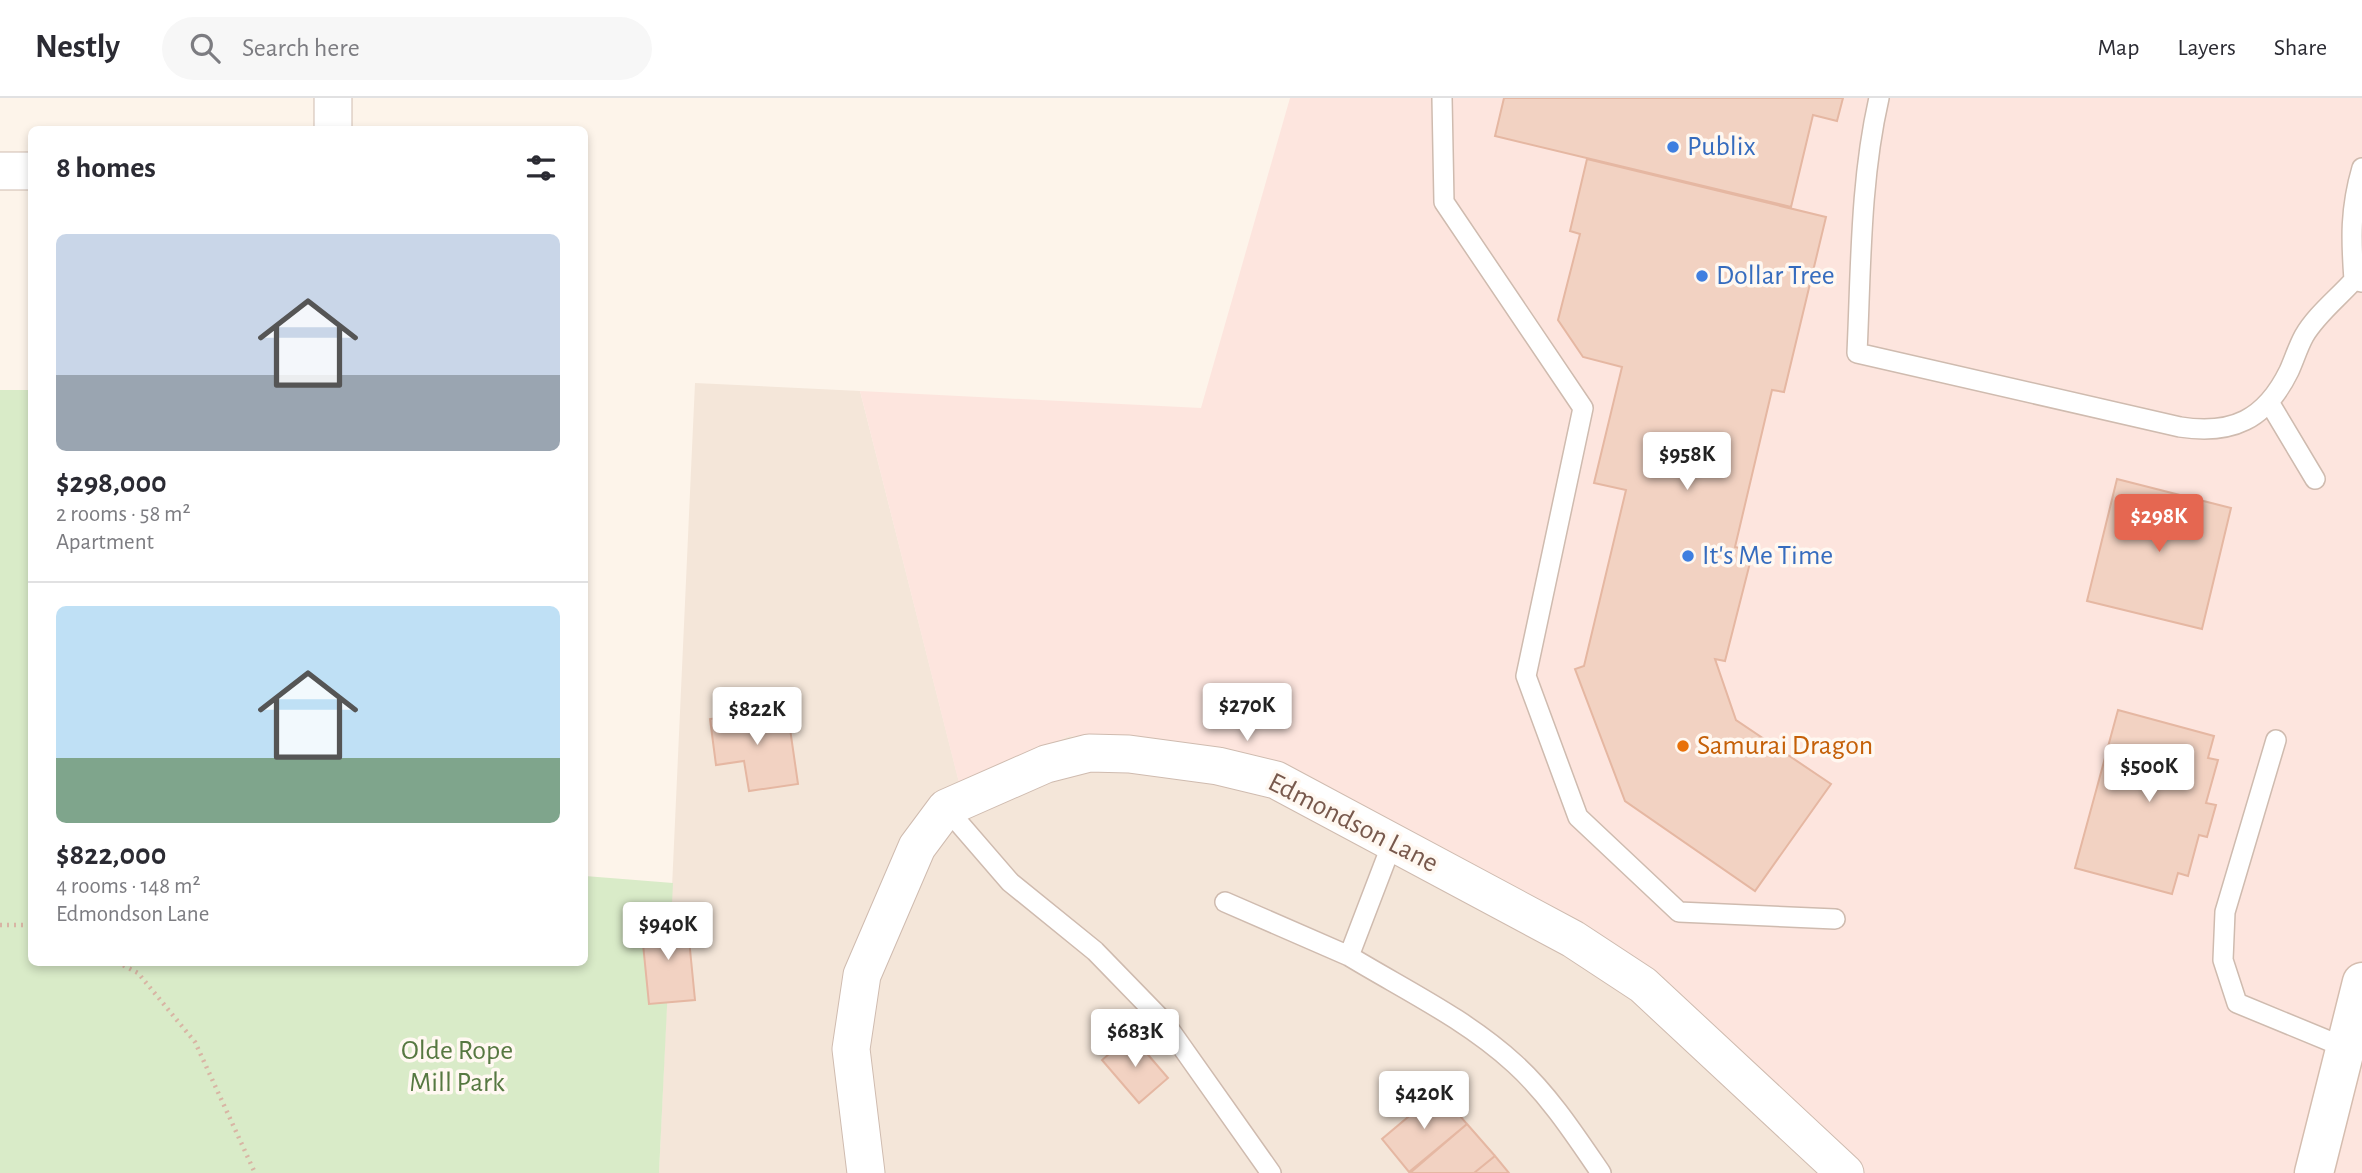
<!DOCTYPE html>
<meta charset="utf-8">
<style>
:root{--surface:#fff;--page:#f7f7f7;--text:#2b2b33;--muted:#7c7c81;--line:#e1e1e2;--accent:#e56751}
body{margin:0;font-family:"Alegreya Sans",sans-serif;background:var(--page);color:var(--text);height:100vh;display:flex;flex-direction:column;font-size:26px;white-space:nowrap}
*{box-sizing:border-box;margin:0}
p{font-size:23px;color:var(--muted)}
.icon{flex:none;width:38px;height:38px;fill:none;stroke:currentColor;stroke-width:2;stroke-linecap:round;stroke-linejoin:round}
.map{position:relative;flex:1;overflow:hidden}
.details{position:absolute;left:28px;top:28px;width:560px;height:840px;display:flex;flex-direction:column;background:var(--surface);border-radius:10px;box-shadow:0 4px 10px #0003}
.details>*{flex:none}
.price{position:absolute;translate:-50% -60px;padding:0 16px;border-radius:7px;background:#fff;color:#222;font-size:23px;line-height:46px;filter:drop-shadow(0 2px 4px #0008)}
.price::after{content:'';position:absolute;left:50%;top:42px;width:21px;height:16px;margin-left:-10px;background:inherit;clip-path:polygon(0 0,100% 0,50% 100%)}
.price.selected{background:var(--accent);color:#fff}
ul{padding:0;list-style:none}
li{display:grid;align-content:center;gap:14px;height:371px;padding:0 28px}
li+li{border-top:2px solid var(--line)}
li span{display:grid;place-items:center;height:217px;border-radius:10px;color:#555}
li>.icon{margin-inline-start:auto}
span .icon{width:126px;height:126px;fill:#fffc;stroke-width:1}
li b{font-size:30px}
h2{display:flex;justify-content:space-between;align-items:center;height:84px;padding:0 28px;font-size:30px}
header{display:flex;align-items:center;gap:42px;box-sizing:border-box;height:98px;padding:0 35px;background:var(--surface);border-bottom:2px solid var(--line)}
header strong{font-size:33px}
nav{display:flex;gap:38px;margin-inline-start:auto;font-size:24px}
.search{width:490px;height:63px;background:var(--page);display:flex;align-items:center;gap:18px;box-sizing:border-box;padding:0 24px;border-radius:38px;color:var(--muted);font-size:26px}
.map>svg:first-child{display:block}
.residential{fill:#f4e6d9}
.commercial{fill:#fde5de}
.green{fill:#d9ebc8}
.building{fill:#f2d2c2;stroke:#e5b7a2;stroke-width:2}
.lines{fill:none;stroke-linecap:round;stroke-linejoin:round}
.service-casing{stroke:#cfbbaf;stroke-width:22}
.minor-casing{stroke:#cfbbaf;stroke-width:39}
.secondary-casing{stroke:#d5bdaf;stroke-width:41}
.path{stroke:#d8b5a4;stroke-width:4.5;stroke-dasharray:2 5;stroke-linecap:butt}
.service{stroke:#fff;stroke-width:19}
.minor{stroke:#fff;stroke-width:37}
.secondary{stroke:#fff;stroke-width:38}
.shop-dot{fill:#3f7fe0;stroke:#fff8f1;stroke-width:2.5}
.food-dot{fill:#e8710a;stroke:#fff8f1;stroke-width:2.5}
.labels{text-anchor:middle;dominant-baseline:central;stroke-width:7;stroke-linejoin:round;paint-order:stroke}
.shop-label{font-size:28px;fill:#366cbe;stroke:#fff8f1;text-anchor:start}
.food-label{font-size:28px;fill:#c56008;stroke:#fff8f1;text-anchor:start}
.street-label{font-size:28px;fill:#78594d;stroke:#fff8f1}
.park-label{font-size:28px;fill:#567841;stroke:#fff8f1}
</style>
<header>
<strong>Nestly</strong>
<div class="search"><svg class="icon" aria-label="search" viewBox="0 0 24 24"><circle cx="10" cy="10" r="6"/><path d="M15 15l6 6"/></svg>Search here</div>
<nav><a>Map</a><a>Layers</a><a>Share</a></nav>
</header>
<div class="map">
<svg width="2362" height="1075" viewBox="0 0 2362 1075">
<rect width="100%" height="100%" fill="#fdf4ea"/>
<!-- residential -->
<path class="residential" d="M695,285l165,8 100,395 109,-50 113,10 289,123 389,304h-1201z"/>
<!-- commercial -->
<path class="commercial" d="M1290,0h1072v1075h-502l-389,-304 -289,-123 -113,-10 -109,51 -100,-396 341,17z"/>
<!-- green -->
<path class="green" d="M0,292h31l1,572h552l1,-86 88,7 -14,290h-659z"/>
<!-- building -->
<path class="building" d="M1504,0h339l-6,23 -24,-6 -22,92 -296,-71z
M1587,61l239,58 -42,175 -12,-2 -37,157 18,4 -28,110 -10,-2 21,61 95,64 -76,107 -130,-90 -50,-132 9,-3 42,-176 -32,-7 28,-116 -39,-10 -25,-37 22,-86 -10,-3z
M2117,381l114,29 -29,121 -115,-28z
M787,610l11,76 -49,7 -5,-30 -28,4 -6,-46z
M2118,612l96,26 -6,22 10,2 -12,43 10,2 -9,32 -8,-2 -11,41 -10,-3 -6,21 -97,-26z
M687,821l8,81 -46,4 -8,-80z
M1131,937l37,43 -29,25 -37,-43z
M1439,993l28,33 -58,48 -27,-33z
M1467,1026l28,32 -21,17h-64z
M1495,1058l14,17h-35z"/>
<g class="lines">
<defs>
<path id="service" d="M1442,0l2,104 139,206 -57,268 52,141 101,95 156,7
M1879,0c-19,83 -18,170 -22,255l323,74c52,8 85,-7 109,-56 5,-11 9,-24 15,-35 12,-21 34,-38 50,-56
M2362,70c-12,41 -11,71 -8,112l8,2
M2269,304l46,77
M2276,642l-51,172 -2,48 14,43 114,47
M946,710l64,74 85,69 70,72 106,150
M1393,743l-44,115c56,34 117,63 166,108 34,31 60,71 86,109
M1225,804l124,54"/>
<path id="minor" d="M333,0v32
M0,73h32
M866,1075l-15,-124 11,-74 55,-128 29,-39 100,-44 43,-11 40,1 89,12 58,14 297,159 70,46 202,188"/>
<path id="secondary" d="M2314,1075l48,-191"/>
</defs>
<!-- service casing -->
<use href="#service" class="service-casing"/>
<!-- minor casing -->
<use href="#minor" class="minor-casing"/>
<!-- secondary casing -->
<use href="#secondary" class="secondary-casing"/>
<!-- path -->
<path class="path" d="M0,827h32
M117,864l21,11 57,69 60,131"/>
<!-- service -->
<use href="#service" class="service"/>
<!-- minor -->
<use href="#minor" class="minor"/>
<!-- secondary -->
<use href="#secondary" class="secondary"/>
</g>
<!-- markers -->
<g class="shop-dot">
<circle cx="1673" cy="49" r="7"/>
<circle cx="1702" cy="178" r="7"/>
<circle cx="1688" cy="458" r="7"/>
</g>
<circle class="food-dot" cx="1683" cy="648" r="7"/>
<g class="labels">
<!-- shop labels -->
<g class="shop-label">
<text x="1687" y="49">Publix</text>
<text x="1716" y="178">Dollar Tree</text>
<text x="1702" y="458">It's Me Time</text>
</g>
<!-- food labels -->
<g class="food-label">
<text x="1697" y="648">Samurai Dragon</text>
</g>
<!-- street labels -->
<g class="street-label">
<text transform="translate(1353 725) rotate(27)">Edmondson Lane</text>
</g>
<!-- park labels -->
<g class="park-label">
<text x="457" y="953">Olde Rope<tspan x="457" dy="32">Mill Park</tspan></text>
</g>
</g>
</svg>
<b class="price" style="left:1687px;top:394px">$958K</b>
<b class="price selected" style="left:2159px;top:456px">$298K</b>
<b class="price" style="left:1247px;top:645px">$270K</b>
<b class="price" style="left:757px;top:649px">$822K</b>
<b class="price" style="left:2149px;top:706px">$500K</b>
<b class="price" style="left:668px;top:864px">$940K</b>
<b class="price" style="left:1135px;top:971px">$683K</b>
<b class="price" style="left:1424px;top:1033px">$420K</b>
<section class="details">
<h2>8 homes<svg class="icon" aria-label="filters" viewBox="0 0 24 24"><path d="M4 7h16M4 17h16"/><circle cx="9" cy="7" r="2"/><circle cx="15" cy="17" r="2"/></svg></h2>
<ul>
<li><span style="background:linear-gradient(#c9d6e8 65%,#9aa5b1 0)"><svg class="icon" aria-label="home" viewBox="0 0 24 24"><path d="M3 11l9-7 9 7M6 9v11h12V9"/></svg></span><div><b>$298,000</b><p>2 rooms · 58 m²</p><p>Apartment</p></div></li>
<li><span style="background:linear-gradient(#bfe0f5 70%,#7fa58c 0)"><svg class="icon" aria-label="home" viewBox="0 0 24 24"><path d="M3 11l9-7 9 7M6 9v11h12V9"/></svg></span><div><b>$822,000</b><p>4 rooms · 148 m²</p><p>Edmondson Lane</p></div></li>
</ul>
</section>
</div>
